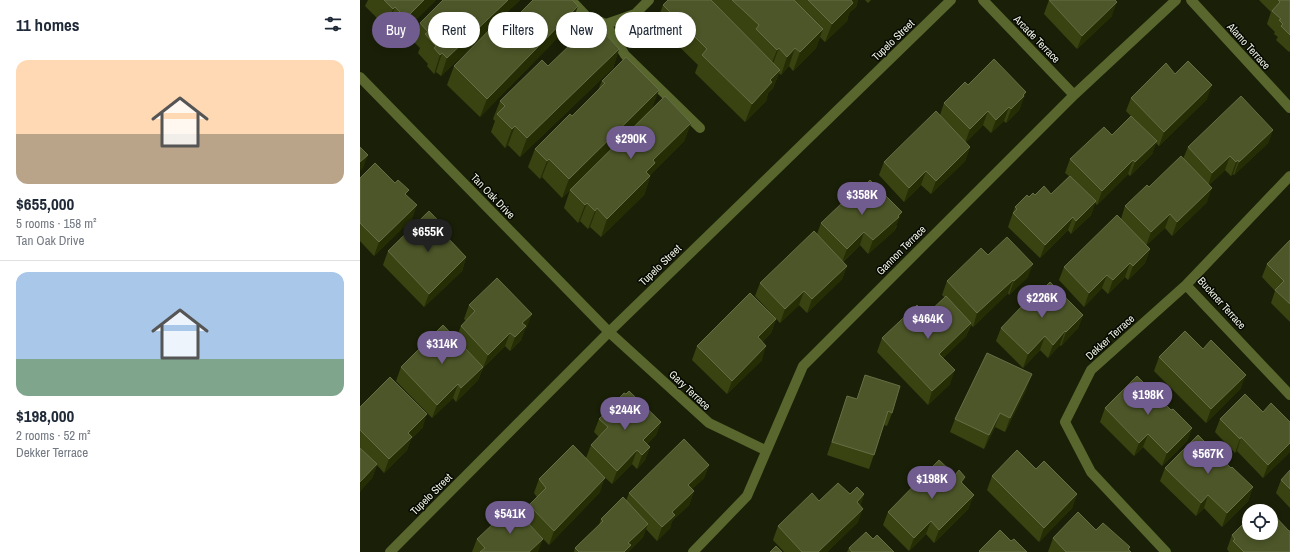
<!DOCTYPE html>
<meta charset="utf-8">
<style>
:root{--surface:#fff;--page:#f2f2f3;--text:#1f2937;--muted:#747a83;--line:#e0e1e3;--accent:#715c8f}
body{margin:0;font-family:"Archivo Narrow",sans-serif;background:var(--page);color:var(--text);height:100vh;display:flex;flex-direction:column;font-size:15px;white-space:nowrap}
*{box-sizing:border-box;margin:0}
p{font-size:13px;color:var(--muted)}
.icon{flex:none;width:22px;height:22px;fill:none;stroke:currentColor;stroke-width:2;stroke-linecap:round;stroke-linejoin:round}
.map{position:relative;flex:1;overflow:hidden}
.panel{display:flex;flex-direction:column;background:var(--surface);width:360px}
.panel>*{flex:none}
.hud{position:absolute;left:12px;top:12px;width:380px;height:36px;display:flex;gap:8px}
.controls{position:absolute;left:882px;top:504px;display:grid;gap:8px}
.controls a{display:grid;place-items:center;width:36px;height:36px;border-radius:50%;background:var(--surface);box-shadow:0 2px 6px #0003;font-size:20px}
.price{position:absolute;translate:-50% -34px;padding:0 9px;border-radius:14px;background:var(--accent);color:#fff;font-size:13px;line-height:26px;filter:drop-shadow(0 1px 2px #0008)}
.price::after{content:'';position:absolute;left:50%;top:24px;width:12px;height:9px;margin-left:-6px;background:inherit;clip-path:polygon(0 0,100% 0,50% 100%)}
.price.on{background:#222;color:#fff}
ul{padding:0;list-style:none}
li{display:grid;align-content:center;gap:8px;height:212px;padding:0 16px}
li+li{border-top:1px solid var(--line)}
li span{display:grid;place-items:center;height:124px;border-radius:12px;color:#555}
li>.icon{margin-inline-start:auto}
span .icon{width:72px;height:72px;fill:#fffc;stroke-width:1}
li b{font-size:17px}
h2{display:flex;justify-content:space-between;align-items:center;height:48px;padding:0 16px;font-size:17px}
.pill{padding:0 14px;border-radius:18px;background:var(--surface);box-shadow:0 2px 6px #0003;font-size:14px;line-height:36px}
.pill.on{background:var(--accent);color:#fff}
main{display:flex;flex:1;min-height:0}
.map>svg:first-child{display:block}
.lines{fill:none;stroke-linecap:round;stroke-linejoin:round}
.minor{stroke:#59672f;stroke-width:10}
.wall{fill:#394312}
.shaded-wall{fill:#242d04}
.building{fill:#4c5628;stroke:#656e45}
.labels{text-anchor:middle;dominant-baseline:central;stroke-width:3;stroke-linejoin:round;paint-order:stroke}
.street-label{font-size:11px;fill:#edf2e2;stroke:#060802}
</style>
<main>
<section class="panel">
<h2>11 homes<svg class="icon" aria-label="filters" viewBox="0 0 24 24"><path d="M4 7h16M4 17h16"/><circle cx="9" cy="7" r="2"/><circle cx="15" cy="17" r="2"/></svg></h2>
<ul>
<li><span style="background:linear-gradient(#ffd9b3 60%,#b9a48a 0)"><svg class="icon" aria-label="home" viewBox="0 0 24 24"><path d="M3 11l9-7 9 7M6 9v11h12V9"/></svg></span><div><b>$655,000</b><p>5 rooms · 158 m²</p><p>Tan Oak Drive</p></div></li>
<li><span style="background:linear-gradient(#a9c7e8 70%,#7fa58c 0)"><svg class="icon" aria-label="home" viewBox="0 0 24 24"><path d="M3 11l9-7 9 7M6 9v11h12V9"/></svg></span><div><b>$198,000</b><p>2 rooms · 52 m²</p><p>Dekker Terrace</p></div></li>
</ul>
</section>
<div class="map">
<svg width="930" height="552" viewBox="0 0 930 552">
<rect width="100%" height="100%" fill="#1a2007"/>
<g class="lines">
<!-- minor -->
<path class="minor" d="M211,0l16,17 19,7 29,-10 14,-14
M623,0l91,95
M831,0l99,108
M246,24l19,31 75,73
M0,77l249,255 100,91 56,27
M930,176l-104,109 104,110
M30,552l219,-220 342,-332
M333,552l54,-56 56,-130 271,-271 102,-95
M806,552l-75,-80 -26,-50 26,-52 95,-85"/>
</g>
<!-- wall -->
<path class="wall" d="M8,0h68l-37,36 -11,-11 -2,2 -21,-21z
M83,0h77l-19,18 5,5 10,-6 62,-11 -7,18 -91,93 -33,-32 7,-19 37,-38 -50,48 -5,-4 -2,2 -7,-8 1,-2 -10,-11 2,-5 -7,-7 7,-18z
M308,0h190l-2,7 -7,6 -2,8 -22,21 -5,-5 -4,11 -23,23 -4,-5 -8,9 -2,-2 -6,15 -5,5 -2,8 -21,21 -50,-49 3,-8 -42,-41 7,-19z
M505,0h6l-3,3z
M689,0l63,16 -35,33 -33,-35z
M899,0h31v51l-1,1 -13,-12 2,-3 -4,-3 1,-2 -8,-8 4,-12z
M259,49l-6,19 -93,89 -12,-12 -3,3 -14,-16 4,-11 -2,-2 7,-18 48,-35z
M815,74l32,25 -48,47 -3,-3 -4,11 -22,22 -2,-2 -31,31 -2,-2 -4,12 -20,19 -3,-4 -28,28 -32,-31 7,-20 14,-10 6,-2 16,-1 18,-18 -4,-3 5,-14 42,-24 19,-19 -5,-5 5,-13z
M242,81l50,27 39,15 -7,18 -33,33 -7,21 -43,42 -11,-10 -2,2 -8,-8 -2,2 -14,-15 6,-18 56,-56 -64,64 -20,-21 -2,2 -12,-12 7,-18 37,-33 26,-26z
M608,85l58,7 -7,18 -13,13 -2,-2 -13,12 -8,-8 -17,17 4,5 -5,14 -34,33 -10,-9 -17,17 -25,-27 5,-13 56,-47 4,-12z
M913,130l-5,13 -34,32 -1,-1 -2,2 -6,-6 -16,15 -2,17 -35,34 -7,-8 -19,17 4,4 -5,14 -17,17 -3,-3 -17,17 -6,-6 -18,19 -25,-27 5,-13 57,-48 4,-13 58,-47 5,-12z
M0,178l47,17 5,24 -38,37 -14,-15z
M485,205l52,21 -3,5 -26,23 -8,-9 -17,17 4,4 -5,13 -35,34 -8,-8 -19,18 -25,-27 5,-13 57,-49 4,-11z
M89,239l17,18 -4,14 -38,36 -41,-42 5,-14z
M930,240v82l-19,-19 4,-12 -13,-14 5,-13z
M628,255l40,22 -19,18 -1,-2 -35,34 -2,-2 -5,11 -23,22 7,26 -22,21 -51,-53 5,-14 44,-23 19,-17 -3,-3 5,-14z
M109,305l58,22 -2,2 -4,11 -11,11 -5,-5 -22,22 -5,12 -22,22 -3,-4 -21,20 -36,-37 5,-14 55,-28 5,-13 5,-5 -2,-2z
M664,308l59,7 -5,13 -17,18 -1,-1 -12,13 -8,-8 -17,18 -27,-27 5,-13z
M416,319l-5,14 -9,9v18l-35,34 -35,-34 5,-14z
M799,357l82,31 -35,35 -52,-52z
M505,375l27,38 -5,13 -3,-1 -15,44 -42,-14 20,-59 10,3z
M667,388l-22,44 -10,-5 -11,22 -34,-17 5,-13z
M0,407l63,20 -12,12 -4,11 -23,23 -7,-8 -5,13 -11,12 -1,2z
M745,408l66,2 21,18 -5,13 -25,25 -19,-19 -9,9 -34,-34z
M903,412l27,10v30l-27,26 -26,-27 -2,2 -20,-21 5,-13z
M239,419l62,3 -5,13 -9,9 3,3 -5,13 -8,9 -5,-5 -20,20 -13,-12 1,20 -51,53 -25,-26 5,-14 8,-8 -3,-4 5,-14 47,-21 5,-13 8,-8 -5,-5z
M349,465l-5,13 -12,11 2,2 -5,14 -17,16 -2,7 -13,13 -11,-12 -3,8 -15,15h-54l1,-4 24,-23 2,-6 25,-18 3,-8z
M805,468h66l22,19 -5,14 -26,26 -18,-19 -8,8 -36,-35z
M676,469l41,25 -5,14 -33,34 -52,-52 5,-14z
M930,470v38l-14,-15 5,-13z
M603,484l6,24 -35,35 -8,-9 -17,17 -26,-26 5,-13z
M490,494h14l-4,12 -2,16 -31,30h-43l-11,-12 5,-14 41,-25z
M736,530l34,17 -1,3 2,2h-83l5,-14z
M929,531l1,21h-61l-2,-3 5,-14z
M117,539l61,13h-66z
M513,539l21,13h-47l2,-4z"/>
<!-- shaded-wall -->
<path class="shaded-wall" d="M64,0h12l-37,36 7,-18z
M148,0h12l-79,76 6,-18z
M491,0h7l-2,7 -7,6 -2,8 -22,21 7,-18z
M757,2l-5,14 -35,33 5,-13z
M218,6l-7,18 -91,93 7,-18z
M35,7l-7,18 -2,2 7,-18z
M463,29l-7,19 -23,23 7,-19z
M419,48l-7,18 -2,2 7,-18z
M435,48l-6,18 -8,9 6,-18z
M259,49l-6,19 -93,89 7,-19z
M82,53l-6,19 -2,2 6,-19z
M420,70l-7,18 -5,5 -2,8 -21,21 7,-18 18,-24z
M852,85l-5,14 -48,47 5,-14z
M299,90l-7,19 -90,89 7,-19z
M666,92l-7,18 -13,13 5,-14z
M649,107l-5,14 -13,12 5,-13z
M628,111l-5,14 -18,18 5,-14z
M331,123l-7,18 -33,33 -7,21 -43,42 6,-18 39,-47 7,-12z
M155,126l-7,19 -3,3 7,-19z
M913,130l-5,13 -34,32 5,-13z
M797,141l-5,13 -22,22 5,-14z
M610,147l-5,14 -34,33 5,-13z
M8,155l-5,13 -3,3v-9z
M870,156l-5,14 -17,16 4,-13z
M189,159l-7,18 -2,2 7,-18z
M773,160l-5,14 -31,31 5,-14z
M878,160l-5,14 -2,2 5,-14z
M566,171l-5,14 -17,17 5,-14z
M852,188l-5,14 -35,34 5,-14z
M736,201l-5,14 -20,19 5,-13z
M227,203l-7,18 -2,2 7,-18z
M57,205l-5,14 -38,37 5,-14z
M237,208l-7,19 -2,2 7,-18z
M542,212l-8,19 -26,23 5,-14z
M810,214l-5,14 -19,18 5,-14z
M713,217l-5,13 -28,28 5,-13z
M504,232l-4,13 -18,17 5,-13z
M790,249l-5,14 -17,17 5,-14z
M106,257l-4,14 -38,36 5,-13z
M770,263l-5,14 -17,17 5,-14z
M673,264l-5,13 -19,18 5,-14z
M487,266l-5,13 -35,34 5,-14z
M747,275l-5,13 -18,19 5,-14z
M653,280l-5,13 -35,34 4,-14z
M444,291l-5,14 -19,18 5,-14z
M172,314l-5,13 -2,2 -4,11 -11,11 5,-14 7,-14z
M723,315l-5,13 -17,18 5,-14z
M416,319l-5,14 -18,18 5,-14z
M611,323l-5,13 -32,31 5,-13z
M705,331l-5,14 -12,13 5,-13z
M150,333l-5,13 -22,22 5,-13z
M685,336l-5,14 -17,18 5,-14z
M406,346l-4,14 -35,34 5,-13z
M123,367l-5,13 -22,22 5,-14z
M595,370l-5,14 -22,21 4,-14z
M672,374l-5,14 -22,44 5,-14z
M886,375l-5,13 -35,35 5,-14z
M98,384l-5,14 -21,20 5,-13z
M640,413l-5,14 -11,22 5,-14z
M67,414l-4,13 -12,12 -4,11 -23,23 5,-14 19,-26z
M301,422l-5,13 -18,19 5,-14z
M832,428l-5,13 -25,25 5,-13z
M788,434l-5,13 -9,9 5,-13z
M881,437l-4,14 -2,2 5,-14z
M930,443v9l-27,26 5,-13z
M290,447l-5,13 -8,9 5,-14z
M277,450l-5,14 -20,20 5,-13z
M17,464l-5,14 -11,12 -1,2v-10z
M349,465l-5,13 -21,20 5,-13z
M605,477l-5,14 1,-9z
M245,478l-5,14 -51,53 5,-14z
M893,487l-5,14 -26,26 5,-14z
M334,491l-5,14 -17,16 -2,7 -13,13 5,-14 10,-15z
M504,494l-4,14 -3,-6z
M717,494l-5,14 -33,34 5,-14z
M614,495l-5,13 -35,35 5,-13z
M848,495l-4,13 -8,8 5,-13z
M503,509l-5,13 -31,30h-9z
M571,521l-5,13 -17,17 5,-13z
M288,524l-5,13 -15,15h-4l4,-9z
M183,539l-5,13h-9z"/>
<!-- building -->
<path class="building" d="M24,0h40l-18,18 -11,-11 -2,2z
M83,0h65l-61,58 -5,-5 -2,2 -6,-7 2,-2 -11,-12 3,-2 -8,-9z
M173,0h39l6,6 -91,93 -33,-33 47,-48 5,5 8,-9 2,3z
M308,0h43l69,70 -10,10 2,2 -20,22 -50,-49 5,-6 -44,-44z
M372,0h62l29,29 -23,23 -5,-4 -8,9 -8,-9 -2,2 -21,-21 3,-4z
M448,0h43l2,3 -21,21z
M689,0h66l2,2 -35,34z
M918,0h12v35l-9,-9 2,-2 -4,-4 2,-1 -9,-8 8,-9z
M234,22l25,27 -92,89 -12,-12 -3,3 -15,-15 8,-8 -5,-5 42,-41 6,6z
M266,57l33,33 -90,89 -20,-20 -2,2 -12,-12 35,-35 2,2 33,-33 -3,-2z
M634,59l32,33 -3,3 1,1 -13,13 -2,-2 -13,13 -8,-9 -18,18 -26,-26 21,-21 3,3z
M828,61l24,24 -48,47 -33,-34 35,-35 9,11z
M305,96l26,27 -38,37 2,3 -9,9 4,4 -43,43 -10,-11 -2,3 -8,-8 -2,2 -15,-15z
M881,96l32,34 -34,32 -1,-2 -2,2 -6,-6 -18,17 -24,-26z
M576,111l34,36 -34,34 -10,-10 -17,17 -25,-26z
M771,116l26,25 -22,21 -2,-2 -31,31 -32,-32 34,-32 8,8z
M0,147l8,8 -8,7z
M821,156l31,32 -35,34 -7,-8 -19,18 -26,-26 22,-21 2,2z
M15,163l20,20 3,-3 11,10 -4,4 12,11 -38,37 -19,-19v-45z
M710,176l26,25 -20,20 -3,-4 -28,28 -32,-32 4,-4 -2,-2 12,-12 2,2 4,-4 2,2 9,-9 7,8z
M510,180l32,32 -4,4 1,1 -26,23 -9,-8 -17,17 -26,-26 21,-20 3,2z
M69,211l22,23 -4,3 19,20 -37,37 -41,-43z
M757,215l33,34 -17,17 -3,-3 -17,17 -6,-5 -18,18 -25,-26z
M454,231l33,35 -35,33 -8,-8 -19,18 -25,-26z
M647,237l26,27 -19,17 -1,-1 -36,33 -30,-32 34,-33 7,7z
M930,240v64l-15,-14 9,-9 -17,-17z
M137,278l35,36 -10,9 4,3 -11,11 -5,-4 -22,22 -27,-29 14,-15 -6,-6z
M690,282l33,33 -17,17 -1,-1 -12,14 -8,-9 -17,18 -27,-26 21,-22 2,2z
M390,293l26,26 -18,18 8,9 -34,35 -35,-35z
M586,296l25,27 -32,31 16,16 -23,21 -50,-53 35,-33 9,10z
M83,325l40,42 -22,21 -3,-4 -21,21 -36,-38z
M825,331l18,18 8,-9 35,35 -35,34 -52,-52z
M627,353l45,21 -22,44 -10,-5 -11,22 -34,-16z
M505,375l35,11 -8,27 -4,-2 -14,44 -42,-13 15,-46 10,3z
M777,376l34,34 2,-1 19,19 -25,25 -19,-19 -9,9 -34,-35z
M30,377l37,37 -19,19 4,4 -23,22 -29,-29v-23z
M269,391l32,31 -18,18 7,7 -8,8 -5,-5 -20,21 -26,-26 17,-18 -9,-8 25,-26 2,1z
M885,394l18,18 8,-9 19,19v21l-22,22 -27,-28 -1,2 -20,-20z
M838,435l33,33 1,-1 21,20 -26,26 -19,-18 -7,8 -36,-35z
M324,439l25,26 -21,20 6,6 -22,21 3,3 -13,12 -33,-34z
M213,445l32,33 -51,53 -25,-26 17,-17 -7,-9z
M0,448l17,16 -17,18z
M657,450l19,19 8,-8 33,33 -33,34 -52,-52z
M579,460l16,15 4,-5 6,7 -4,5 13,13 -35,35 -8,-9 -17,17 -26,-26z
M930,470v19l-9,-9z
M478,483l12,11 7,-7 7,7 -7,8 6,7 -45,43h-16l-24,-26 34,-33 7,8z
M263,497l25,27 -20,19 3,2 -7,7h-45l-4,-4 28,-27 -2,-2z
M904,505l6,6h-13z
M152,506l31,33 -14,13h-49l5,-4 -8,-9z
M718,512l18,18 7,-7 27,24 -2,2 3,3h-65l-13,-14z
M911,512l18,19h1v21h-46l-11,-11 2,-2 -3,-4 17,-17v15h22z
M640,530l11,11 3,-2 13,13h-47l-1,-1z
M506,532l7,7 4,-4 17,17h-42l-3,-4z
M416,546l6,6h-12z"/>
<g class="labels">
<!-- street labels -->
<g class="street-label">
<text transform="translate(677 39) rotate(46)">Arcade Terrace</text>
<text transform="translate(533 40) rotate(-44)">Tupelo Street</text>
<text transform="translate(889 46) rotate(48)">Alamo Terrace</text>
<text transform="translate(133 196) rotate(46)">Tan Oak Drive</text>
<text transform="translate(541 250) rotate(-45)">Gannon Terrace</text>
<text transform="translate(300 265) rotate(-44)">Tupelo Street</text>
<text transform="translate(862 303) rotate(48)">Buckner Terrace</text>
<text transform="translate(750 337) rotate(-42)">Dekker Terrace</text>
<text transform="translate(330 390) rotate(43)">Gary Terrace</text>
<text transform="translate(71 494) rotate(-45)">Tupelo Street</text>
</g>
</g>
</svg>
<div class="controls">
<a><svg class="icon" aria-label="locate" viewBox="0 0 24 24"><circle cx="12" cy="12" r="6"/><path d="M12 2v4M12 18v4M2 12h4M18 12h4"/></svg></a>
</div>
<b class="price" style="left:271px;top:160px">$290K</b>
<b class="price" style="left:502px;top:216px">$358K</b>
<b class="price on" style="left:68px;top:253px">$655K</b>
<b class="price" style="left:682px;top:319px">$226K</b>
<b class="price" style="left:568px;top:340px">$464K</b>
<b class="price" style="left:82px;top:365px">$314K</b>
<b class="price" style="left:788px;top:416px">$198K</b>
<b class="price" style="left:265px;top:431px">$244K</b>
<b class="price" style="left:848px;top:475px">$567K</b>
<b class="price" style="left:572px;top:500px">$198K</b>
<b class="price" style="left:150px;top:535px">$541K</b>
<div class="hud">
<a class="pill on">Buy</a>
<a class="pill">Rent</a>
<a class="pill">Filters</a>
<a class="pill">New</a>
<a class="pill">Apartment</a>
</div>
</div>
</main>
